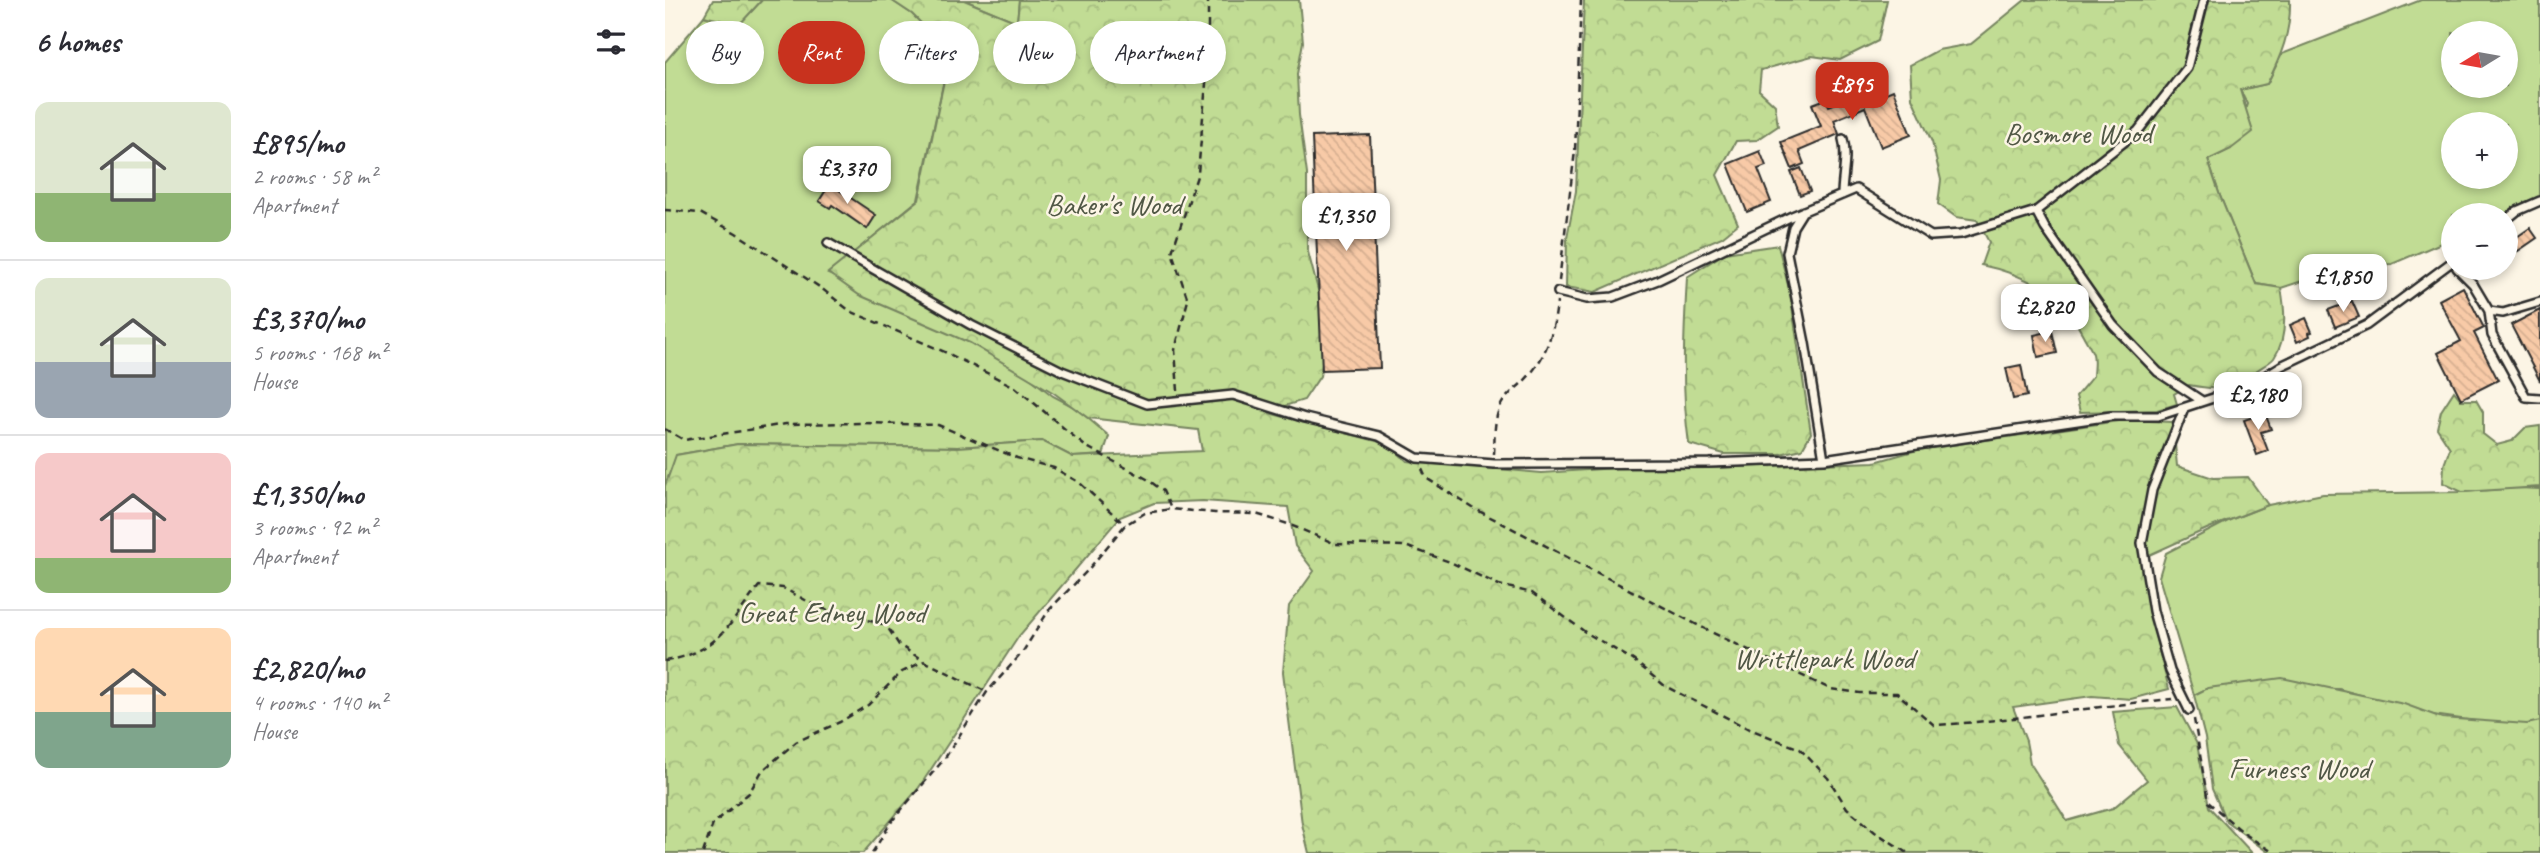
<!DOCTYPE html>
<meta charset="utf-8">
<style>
:root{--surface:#fff;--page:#f7f7f7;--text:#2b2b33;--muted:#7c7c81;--line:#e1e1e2;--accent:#c8321e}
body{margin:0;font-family:Caveat,sans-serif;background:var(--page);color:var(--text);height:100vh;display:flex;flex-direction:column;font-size:26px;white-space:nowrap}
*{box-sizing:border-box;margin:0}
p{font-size:23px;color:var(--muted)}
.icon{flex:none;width:38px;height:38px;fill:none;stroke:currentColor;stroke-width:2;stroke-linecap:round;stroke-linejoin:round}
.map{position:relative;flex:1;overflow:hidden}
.side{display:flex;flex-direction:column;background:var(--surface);width:665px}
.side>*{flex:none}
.top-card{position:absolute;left:21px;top:21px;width:665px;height:63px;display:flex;gap:14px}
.needle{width:46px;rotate:259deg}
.controls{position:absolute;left:1776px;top:21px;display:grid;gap:14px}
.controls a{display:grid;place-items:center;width:77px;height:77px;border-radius:50%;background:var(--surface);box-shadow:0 4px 10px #0003;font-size:35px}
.price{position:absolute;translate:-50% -60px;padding:0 16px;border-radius:14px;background:#fff;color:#222;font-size:23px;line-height:46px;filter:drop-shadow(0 2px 4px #0008)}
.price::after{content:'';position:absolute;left:50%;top:42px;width:21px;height:16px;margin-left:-10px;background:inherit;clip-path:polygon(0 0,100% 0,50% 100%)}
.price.current{background:var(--accent);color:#fff}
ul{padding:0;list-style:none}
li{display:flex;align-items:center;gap:21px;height:175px;padding:0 35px}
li+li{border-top:2px solid var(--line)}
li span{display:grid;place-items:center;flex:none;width:196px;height:140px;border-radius:14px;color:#555}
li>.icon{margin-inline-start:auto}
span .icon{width:84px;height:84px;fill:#fffc;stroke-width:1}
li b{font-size:30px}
h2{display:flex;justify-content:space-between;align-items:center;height:84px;padding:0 35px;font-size:30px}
.tag{padding:0 24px;border-radius:32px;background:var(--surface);box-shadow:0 4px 10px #0003;font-size:24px;line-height:63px}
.tag.current{background:var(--accent);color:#fff}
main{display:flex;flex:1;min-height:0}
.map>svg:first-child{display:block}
.green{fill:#c1dc94;stroke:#768460;stroke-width:2;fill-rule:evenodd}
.forest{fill:url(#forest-crowns);stroke:#768460;stroke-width:2}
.building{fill:url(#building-back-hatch);stroke:#2b2b2b;stroke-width:2}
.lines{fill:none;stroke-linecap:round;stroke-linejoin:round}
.service-casing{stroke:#2b2b2b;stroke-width:12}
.path{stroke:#2b2b2b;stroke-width:2.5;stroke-dasharray:7 5;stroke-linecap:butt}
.service{stroke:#fcf5e5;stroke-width:7}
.labels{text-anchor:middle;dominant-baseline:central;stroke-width:5;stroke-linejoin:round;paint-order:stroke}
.park-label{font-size:30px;fill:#505745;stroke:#fcf5e5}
</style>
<main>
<section class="side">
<h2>6 homes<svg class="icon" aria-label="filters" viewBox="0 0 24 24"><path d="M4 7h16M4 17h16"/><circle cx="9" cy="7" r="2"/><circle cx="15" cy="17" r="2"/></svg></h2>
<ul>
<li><span style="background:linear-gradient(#dfe7d0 65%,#8fb573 0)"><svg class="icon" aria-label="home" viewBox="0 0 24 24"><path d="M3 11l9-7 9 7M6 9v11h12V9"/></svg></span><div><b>£895/mo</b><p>2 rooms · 58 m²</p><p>Apartment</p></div></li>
<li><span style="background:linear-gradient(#dfe7d0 60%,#9aa5b1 0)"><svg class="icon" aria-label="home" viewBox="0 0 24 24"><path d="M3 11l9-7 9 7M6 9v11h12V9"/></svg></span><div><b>£3,370/mo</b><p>5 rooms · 168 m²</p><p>House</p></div></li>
<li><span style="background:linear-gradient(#f6c9c9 75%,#8fb573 0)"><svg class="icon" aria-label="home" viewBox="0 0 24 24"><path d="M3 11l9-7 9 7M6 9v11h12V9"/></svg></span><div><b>£1,350/mo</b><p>3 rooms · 92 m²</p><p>Apartment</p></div></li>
<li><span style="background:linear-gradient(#ffd9b3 60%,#7fa58c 0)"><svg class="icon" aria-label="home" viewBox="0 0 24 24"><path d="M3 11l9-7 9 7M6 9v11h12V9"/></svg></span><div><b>£2,820/mo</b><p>4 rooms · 140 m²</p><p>House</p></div></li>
</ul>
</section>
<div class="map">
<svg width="1875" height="853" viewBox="0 0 1875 853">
<defs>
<pattern id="forest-crowns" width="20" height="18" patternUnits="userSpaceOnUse" patternTransform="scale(1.75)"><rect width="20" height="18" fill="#c1dc94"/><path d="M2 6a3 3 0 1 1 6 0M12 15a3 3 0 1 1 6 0" fill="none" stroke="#a6bd80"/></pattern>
<pattern id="building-back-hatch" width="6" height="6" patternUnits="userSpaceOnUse" patternTransform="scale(1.75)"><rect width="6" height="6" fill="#f8caa7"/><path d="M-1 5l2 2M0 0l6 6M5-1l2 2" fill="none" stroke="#d5ae90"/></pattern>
</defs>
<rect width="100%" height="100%" fill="#fcf5e5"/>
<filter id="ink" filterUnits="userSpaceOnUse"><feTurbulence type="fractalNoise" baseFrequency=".0143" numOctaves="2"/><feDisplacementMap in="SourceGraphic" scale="14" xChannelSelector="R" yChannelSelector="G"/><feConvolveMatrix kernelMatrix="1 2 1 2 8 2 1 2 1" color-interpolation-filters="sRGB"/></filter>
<g filter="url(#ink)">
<!-- green -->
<path class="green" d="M97,0h129l21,14 38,38 -32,148 -90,74 132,57 65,43 28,22 23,12 33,28 -6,19 -30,2 -31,-16 -84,6 -220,-3 -61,11 -12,31v-424l39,-46 35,9z
M299,0h55l-2,22z
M1756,0h119v197l-36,18h-51v23l-61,26 -47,3 -64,21 -25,-4 -36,-88 -12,-36 23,-11 16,-45 -7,-14 27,-6 15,-30zM1788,33h53v53h-53zM1788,124h53v53h-53z
M1853,488l22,1v235l-15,4 -92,-13 -94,-26 -131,-1 -14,7 -35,-118 7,-24 64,-33 38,-15 55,-11 139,-2z"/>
<!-- forest -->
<path class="forest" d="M48,0h49l-23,25 -35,-9z
M226,0h73l53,22 2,-22h280l4,42 -6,32 2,41 8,59v74l21,80 -8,48 -16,24 -39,12 123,32 19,17 135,12 103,-7 59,2 171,-6 42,-12 208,-30 48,2 4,44 36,12 35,-1 20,28 -59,23 -69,31 13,68 16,62 -38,10 -39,-3 -79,11 13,34 4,22 37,58 46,-13 34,-28 -28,-35 -6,-33 64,-5 20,37 12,63 43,46h-943l-7,-29 -19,-152 6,-66 25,-35 -19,-25 -7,-39 -85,-6 -49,2 -34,14 -101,119 -101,153 -55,64h-198v-367l11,-31 62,-11 220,3 84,-6 31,16 129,-6 -4,-21 -110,-12 -34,-25 -84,-50 -111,-48 -31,-22 91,-73 31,-148 -38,-38z
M919,0h303l-9,41 -38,19 -28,-4 -51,14 -2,20 16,15 3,21 -21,14 -21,1 -19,34 21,49 -16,13 -127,55 -29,-5 1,-49 9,-47z
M1360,0h265c1,32 -9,56 -23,84l-27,6 13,42 -22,17 -23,11 12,36 36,88 25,4c4,21 7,50 -7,70 -4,5 -13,9 -18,13 -25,19 -37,20 -67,14l-15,9 3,10 -20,6 -77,2 -4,-16 17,-20c0,-6 2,-15 0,-22 -2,-6 -7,-13 -10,-19 -22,-42 -58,-61 -102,-70l8,-23 -12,-22 -21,-3 -18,-13 3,-24 -9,-38 -20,-44 -2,-33 28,-15 33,-6z
M1113,245l12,48 21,140 -9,16 -22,5h-56l-35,-10c-8,-56 -5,-112 -2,-167l38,-24z
M1789,391l7,9h15l7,12v22l14,11 15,-4 13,-13 15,-2v61l-78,5 -19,-9 1,-18 6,-17 -13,-20 4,-17z
M1617,678l122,26 38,14 85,6 13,-3v132h-271l-43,-32 -14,-32 -7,-51 -11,-43 14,-7z"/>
<!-- building -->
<path class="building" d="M1210,87l4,9 14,-6 18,45 -30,12 -16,-40 -31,13 5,14 -40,17 5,13 -12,5 -11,-27 40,-16 -9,-22 14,-5 3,7z
M705,135l10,233 -58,2 -10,-233z
M1095,151l6,15 -8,3 13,33 -24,10 -19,-48z
M1136,168l9,23 -10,4 -9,-23z
M165,184l46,31 -9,14 -35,-24 -2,3 -11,-7z
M1865,228l7,10 -19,13 -7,-10z
M1798,287l21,41 -10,5 24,47 -37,19 -23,-46 23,-12 -22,-41z
M1687,301l7,16 -24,10 -7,-17z
M1875,310v71l-29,-56z
M1641,318l6,14 -3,1 1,3 -13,6 -7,-17z
M1387,331l5,22 -19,4 -4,-22z
M1356,365l6,31 -14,3 -7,-31z
M1600,413l6,16 -10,3 7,19 -11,4 -13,-35z"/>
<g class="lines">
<defs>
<path id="service" d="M1177,195c0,-18 6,-39 1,-56
M1138,211l-10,16 -6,26 18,90 19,116
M1371,211l9,17 68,97 45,47 44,29
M1841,220l11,-9 23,-10
M163,243l143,82 91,46 85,33 86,-9 72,23 74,18 38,22 77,6 215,-1 115,-4 287,-43h47l89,-29 34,-21 86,-41 86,-64
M1792,268l16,16 16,27 14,2 37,-11
M893,292l29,7 26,-2 45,-17 134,-64 64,-27 75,47 30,-2 75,-23 102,-80 49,-63 17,-68
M1824,311l3,24 34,62 14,1
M1519,409l-32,81 -10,53 11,68 17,60 19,39"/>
</defs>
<!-- service casing -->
<use href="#service" class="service-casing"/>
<!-- path -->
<path class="path" d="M0,210l35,3 36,20 85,55 29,23 97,42 68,34 70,59 62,33 16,12 8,18
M894,281l16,-130 6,-151
M513,391l-3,-41 13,-50 -16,-48 26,-79 10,-112v-61
M0,429l19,11 102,-16 78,-1 74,2 79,33 37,10 26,15 45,42
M829,454c1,-16 -1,-34 7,-49 5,-10 15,-16 23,-24 22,-22 30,-49 33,-79
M757,469l4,9 47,30 238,124 119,57 30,4h37l37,32c80,-4 159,-19 239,-26
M0,661c53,-9 64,-36 94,-75l24,2 37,20 66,17 13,20 25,16 63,31
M1529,719l14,83 37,32 29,19
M38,853l10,-29 36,-31 13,-22 34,-29 44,-20 28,-17 34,-33 22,-11
M207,853l20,-32 53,-63 42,-66 35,-39 27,-43 38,-39 38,-46 20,-12 26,-4 44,4 41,1 32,10 48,20 69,2 45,16 49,23 33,8 53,39 48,28 32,26 82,42 53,21 28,29 19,30 28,24 33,21"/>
<!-- service -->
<use href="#service" class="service"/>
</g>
</g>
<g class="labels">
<!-- park labels -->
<g class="park-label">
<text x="1413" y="133">Bosmore Wood</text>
<text x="449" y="204">Baker's Wood</text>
<text x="167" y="612">Great Edney Wood</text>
<text x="1159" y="658">Writtlepark Wood</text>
<text x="1634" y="768">Furness Wood</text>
</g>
</g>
</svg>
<div class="controls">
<a><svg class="needle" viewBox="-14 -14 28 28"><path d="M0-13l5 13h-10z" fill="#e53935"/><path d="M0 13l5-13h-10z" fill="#7c7c81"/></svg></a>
<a>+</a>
<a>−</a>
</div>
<b class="price current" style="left:1187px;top:122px">£895</b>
<b class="price" style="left:182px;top:206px">£3,370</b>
<b class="price" style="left:681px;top:253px">£1,350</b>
<b class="price" style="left:1678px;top:314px">£1,850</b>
<b class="price" style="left:1380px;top:344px">£2,820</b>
<b class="price" style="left:1593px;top:432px">£2,180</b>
<div class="top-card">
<a class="tag">Buy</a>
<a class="tag current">Rent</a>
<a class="tag">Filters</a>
<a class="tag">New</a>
<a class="tag">Apartment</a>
</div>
</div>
</main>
